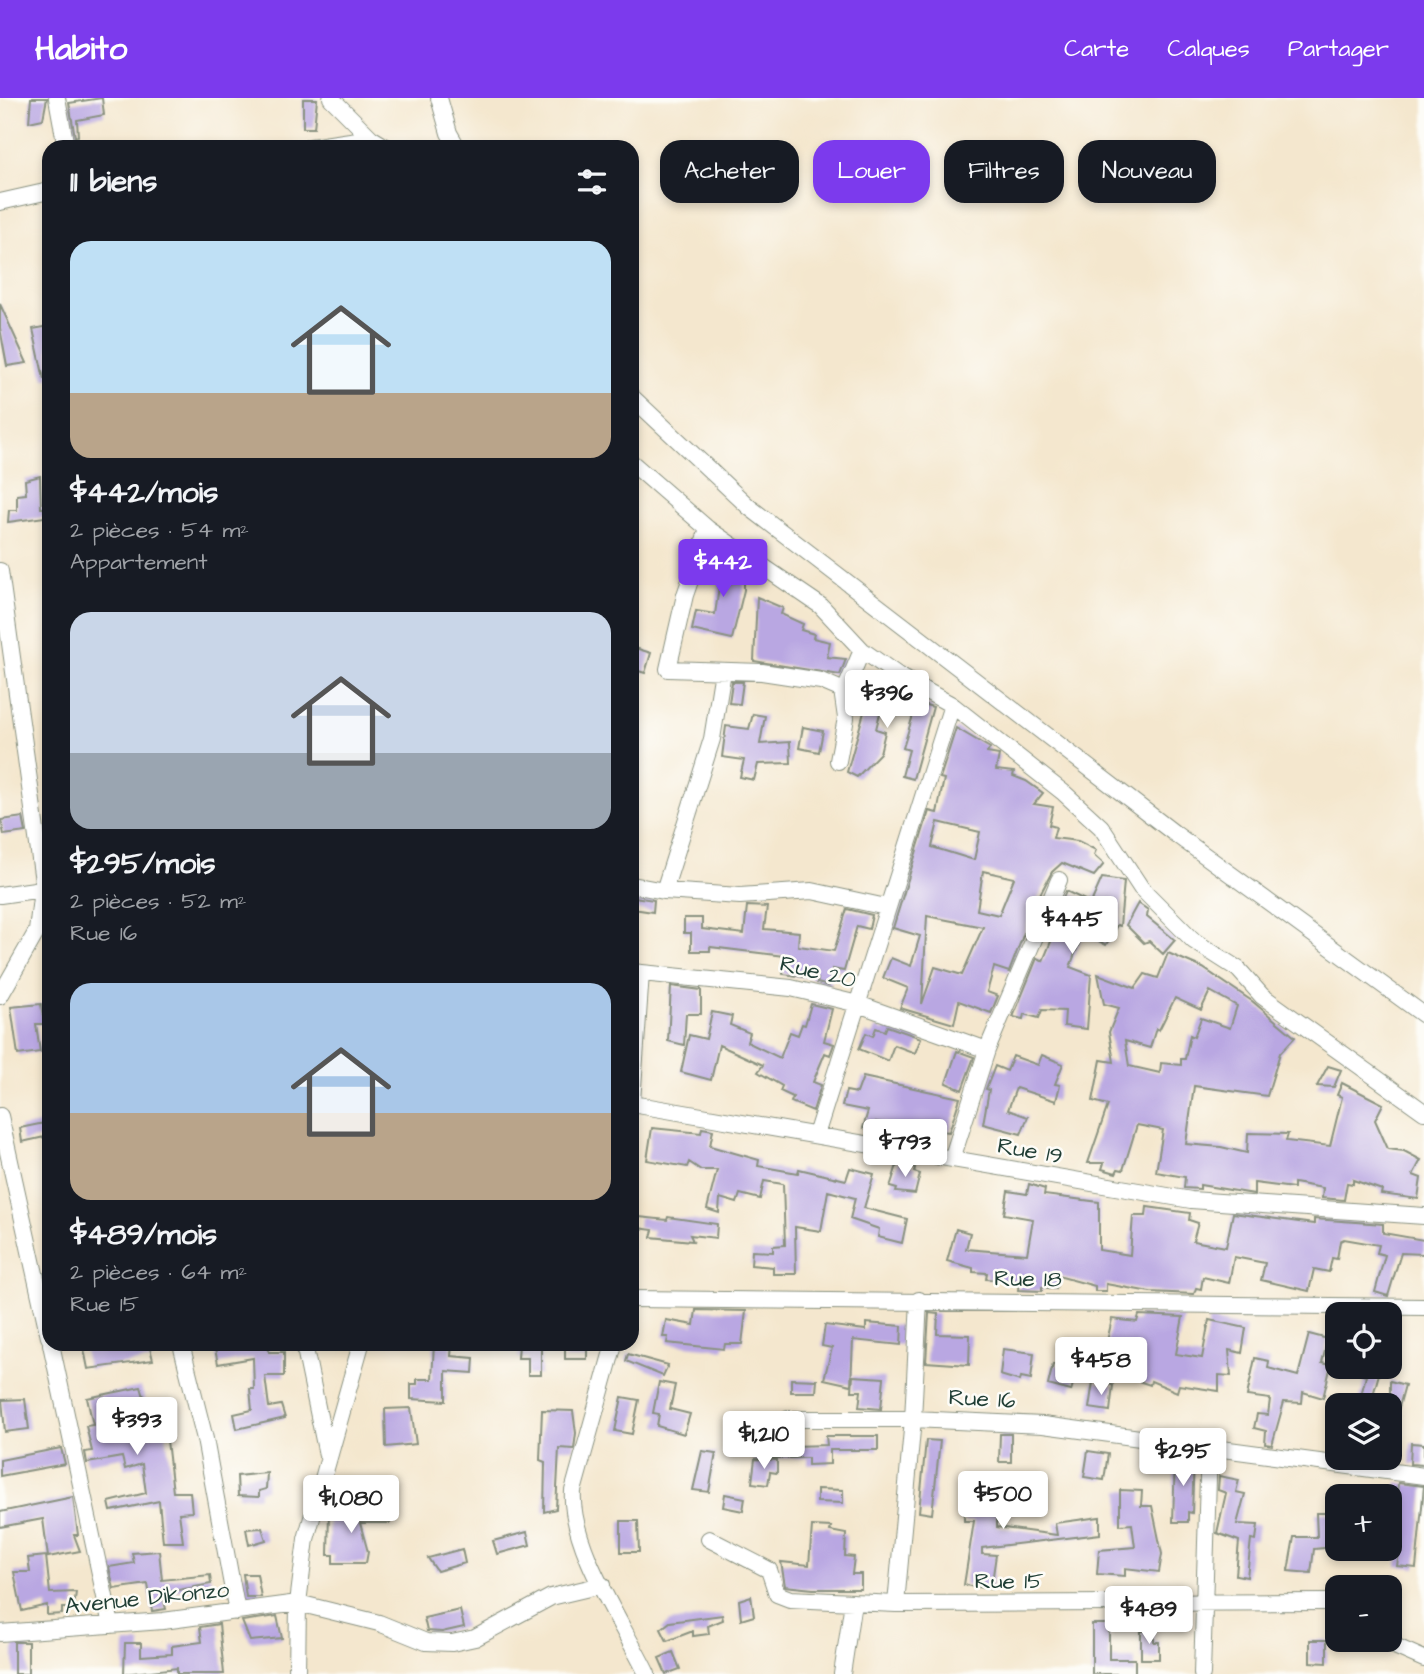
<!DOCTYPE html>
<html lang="fr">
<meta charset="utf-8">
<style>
:root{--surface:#171b24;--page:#242831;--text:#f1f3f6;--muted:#9ea1a6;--accent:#7c3aed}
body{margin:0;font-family:"Architects Daughter",sans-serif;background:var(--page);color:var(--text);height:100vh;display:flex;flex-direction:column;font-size:26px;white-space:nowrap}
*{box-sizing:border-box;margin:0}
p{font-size:23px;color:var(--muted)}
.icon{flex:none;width:38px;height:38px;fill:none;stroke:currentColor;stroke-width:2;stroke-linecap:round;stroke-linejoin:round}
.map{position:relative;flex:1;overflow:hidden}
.panel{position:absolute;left:42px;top:42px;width:597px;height:1211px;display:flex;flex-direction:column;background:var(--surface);border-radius:21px;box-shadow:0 4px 10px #0003}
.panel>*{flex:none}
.hud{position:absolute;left:660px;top:42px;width:658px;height:63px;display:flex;gap:14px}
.fabs{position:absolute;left:1325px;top:1204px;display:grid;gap:14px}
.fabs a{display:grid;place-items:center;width:77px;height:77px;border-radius:14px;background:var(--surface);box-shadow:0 4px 10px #0003;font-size:35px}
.price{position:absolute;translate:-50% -60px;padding:0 16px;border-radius:7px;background:#fff;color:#222;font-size:23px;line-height:46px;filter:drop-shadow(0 2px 4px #0008)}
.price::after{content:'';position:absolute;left:50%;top:42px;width:21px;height:16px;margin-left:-10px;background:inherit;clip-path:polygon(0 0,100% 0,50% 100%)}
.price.selected{background:var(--accent);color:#fff}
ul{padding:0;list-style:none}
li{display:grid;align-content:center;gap:14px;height:371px;padding:0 28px}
li span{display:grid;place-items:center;height:217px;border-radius:21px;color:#555}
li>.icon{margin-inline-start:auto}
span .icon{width:126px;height:126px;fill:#fffc;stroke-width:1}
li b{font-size:30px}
h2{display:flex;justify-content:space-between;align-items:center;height:84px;padding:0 28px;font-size:30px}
.pill{padding:0 24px;border-radius:21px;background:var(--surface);box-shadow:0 4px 10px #0003;font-size:24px;line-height:63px}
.pill.selected{background:var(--accent);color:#fff}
header{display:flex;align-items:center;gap:42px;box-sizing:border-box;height:98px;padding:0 35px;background:var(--accent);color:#fff}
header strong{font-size:33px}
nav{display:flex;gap:38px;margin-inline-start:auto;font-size:24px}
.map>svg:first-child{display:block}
.building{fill:#b9a7e2;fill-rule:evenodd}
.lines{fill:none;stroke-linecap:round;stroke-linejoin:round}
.minor-casing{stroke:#8a9281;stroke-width:18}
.minor{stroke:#fff;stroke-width:16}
.labels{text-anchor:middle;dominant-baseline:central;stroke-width:5;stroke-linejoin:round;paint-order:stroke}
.street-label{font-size:23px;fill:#1f3d34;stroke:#fdfcf7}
</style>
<header>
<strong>Habito</strong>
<nav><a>Carte</a><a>Calques</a><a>Partager</a></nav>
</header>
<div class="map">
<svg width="1424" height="1576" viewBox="0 0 1424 1576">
<rect width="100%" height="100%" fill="#fdfcf7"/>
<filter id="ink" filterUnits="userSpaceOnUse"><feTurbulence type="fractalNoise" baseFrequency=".0143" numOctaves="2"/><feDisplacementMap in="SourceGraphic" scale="14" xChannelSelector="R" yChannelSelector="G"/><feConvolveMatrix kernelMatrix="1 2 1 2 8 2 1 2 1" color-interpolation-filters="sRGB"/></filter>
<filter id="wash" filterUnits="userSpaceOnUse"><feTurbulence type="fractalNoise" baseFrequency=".00686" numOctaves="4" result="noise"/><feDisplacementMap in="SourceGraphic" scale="28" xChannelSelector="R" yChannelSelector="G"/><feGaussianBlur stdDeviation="1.57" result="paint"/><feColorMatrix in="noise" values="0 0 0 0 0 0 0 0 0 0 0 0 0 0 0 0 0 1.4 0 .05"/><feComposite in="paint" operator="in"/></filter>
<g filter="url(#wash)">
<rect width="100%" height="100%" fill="#f4e7ce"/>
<g id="blocks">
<!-- building -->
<path class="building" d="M31,0h16l-4,21 -14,3z
M102,0l2,17 -27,5 1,16 -3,1 -6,-34z
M303,1h14l-3,29h-11z
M0,206l27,59 -20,3 -7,-38z
M49,228v52l-5,1 -11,-50z
M40,378l1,32h3l1,9 -37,5 1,-12h8v-15l9,-1 -1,-14z
M713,448l9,5 -4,9 26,10v20l-12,49 -40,-9 4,-19 19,3 6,-40 -16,-6z
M757,499l26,11 -2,6 22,10 -2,6 13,4 -1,4 17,4 -3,15 19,2 -6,16 -86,-14z
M635,550l16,5 -6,20 -13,-4z
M864,576l15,6 -4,11 58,16 -20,72 -11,-3 7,-26 -6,-2 11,-36 -32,-7 -6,24 9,3 -5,21 -23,24 -10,-5 23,-81 -12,-5z
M732,584h11l-3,22 -11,-1z
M753,616l12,2 -5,28 30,-2 1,21 -33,1 -4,16 -14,-3 4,-17 -22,-3 4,-31 23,3z
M803,629l20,4 -4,21 -20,-4z
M956,630l34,20 -3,5 12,2 -3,15 18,2 -1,4 13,5 17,12 -9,11 19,3 -4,18 7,2 -3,11 25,3 18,9 -2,5 10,9 -10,12 -32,-13 -10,9 -16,30 -27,70 -15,-5 -7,25 11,4 -7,17 -32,-12 -5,23 -54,-16 8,-20 -25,-10 8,-20 20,8 9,-30 -27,-8 36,-117 8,2 7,-34 -4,-1zM938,724l42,10 -6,28 -42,-13zM983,773l31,7 -15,37 -22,-5zM927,818l56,11 -21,48 -27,-8 -13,37z
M23,719l3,15 -22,3 -3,-15z
M1102,780l22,3 -4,45 -3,-1 -11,20 -23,-12 -13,34 21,8 -4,54 -23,-3 1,-15 -23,-1 -3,8 -15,-4 -1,5 -10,-2 24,-59 6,3 19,-46 -5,-3 9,-21 25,12z
M634,799l20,3 -1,12 -20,-3z
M1138,805l10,7 -1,7 28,23 -12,14 -14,-13 -5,2 -18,-18z
M747,808l20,1 -3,22 35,3 -1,14 36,5 13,-42 25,6 -3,14 -12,-3 -13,45 -12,-2 -3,17 -12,-3 1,-4 -35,-5 2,-18 -75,-9v4h-19v-18h-7v-15h18v11l42,5z
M1168,855l35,15 49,33 43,36 -15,16 -13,43 -73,-10 -8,58 35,3 26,6 1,-20 40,1 -2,7 44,5 12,-49 -5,-2 5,-12 41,21 -8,16 13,29 16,2 17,9 -8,15 8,3 -3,21 -37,-5 1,-4 -29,-10v4l-6,-1 -3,17 -22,-2 1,-10 -29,-5v5l-40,-5v11l-54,-9v4l-16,-1 1,-11 -29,-5 7,-42 -26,-5 -14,45 -5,-1 -2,4 -14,-4 2,-6h-16l20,-58 -15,-4 8,-41 13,2 -5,-30 10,-24 -15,-4 -6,-30 37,14 10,-14 13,4zM1210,893l27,15 -7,22 -29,-10 -7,19 -4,-2 -5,24h-4v6l-20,-2 -1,10 -31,-7 -4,-25 25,7 6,-20 3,2 16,-32 26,12z
M671,888l30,4v24h-15l-2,31 -16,-4z
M41,906l3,20h-8l4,28 -22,3 -7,-48z
M811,906l21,5 -8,32 10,3 -4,11 -5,-2 -12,29 8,3 -8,26 -22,-9 2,-5 -13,-6 2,-5 -24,-14 5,-7 -44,-20 -8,35 -30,-8 8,-37 17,4 6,-27 20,4 -2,9 20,8 -3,9 33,16 10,-26 8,3 4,-11 3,1z
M887,928l34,12 -6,15 -21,-8 -6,16 -29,-12 7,-16 7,3 3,-8 9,3z
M957,953l17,6 -12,33 -16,-7z
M1042,957l21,9 -8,20 5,1 -4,16 -40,-13 -8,22 20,7 -7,17 -38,-10 6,-34 -3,-1 9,-23 12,5 6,-15 25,9z
M1328,968l13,4 -7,17 -17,-1z
M863,979l97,21 -11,34 -8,-1 -3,9 -10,-2 -1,5 -23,-4 2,-11 -30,-6 -2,8 -11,-2 5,-17 -26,-5 4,-15 11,2z
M49,1024v14l-27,6 -2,-14z
M652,1030l49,5 1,-5 11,2 -3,16 49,14 -1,6 40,7 1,-4 47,11 4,-12 24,6 -10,34 43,11 -5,24 -24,-6 1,-8 -29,-10 5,-21 -27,-7 -7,40 -26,-4 1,47h-23v-7l-22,-2 1,-14 21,1v-6l12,-1 -2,-61 -19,-3 -4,18 -20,-5 -3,9 -17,-5 -1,15 -12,-4 10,-39h-16l-12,-8 -2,5 -40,-7z
M898,1064l17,6 -1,4 6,2 -5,20 -19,-2 1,-3 -7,-2z
M1029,1086l16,5 -1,6 55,7v48l31,5 3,-39h13l1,-9 43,6 -1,7 9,3 -5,18 33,6 7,-34 81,11v-5l69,5v9l41,7v14l-23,-1 -13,43 -13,-4 10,-37 -8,-2 2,-8 -35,-6 -4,2 -3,18 -5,-1 -3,14 -15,-3 -5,22 -48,-11 4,-17 -31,-6 -5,26 -26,-6 -2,12 -5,-1 -2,6 -44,-2 -44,-8v7h-11v-5l-37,-10 -2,13 -14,-2v4l-24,-1 1,-9 -33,-2 1,-6 -14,-1v-4l-26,-7 9,-32 14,4 -4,16 61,5 6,-35 -29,-5 4,-23 19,3z
M639,1119l28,3 1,-3 49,7 -1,14 -26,-3 3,6 -42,-4 2,-7 -15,-2z
M696,1212l50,1 -4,33h-17l-1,5 -57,-6 1,-6h-5l3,-17 28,5z
M929,1215l9,1 -1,20 33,1 -1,30 -43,-3z
M1139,1217l44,2 -7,37 26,4 7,-38 37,8 -4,25 -13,-3 2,26 -12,-1v16l-40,-6 -2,7 -26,-11 -1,4 -38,-13 4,-23 -10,-3 6,-27 25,3z
M866,1225l36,3 -1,19 -48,-5 -2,45 -27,-6 8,-31 -10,-2 3,-21 41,5z
M1309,1236l19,5 -6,24 9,2 -8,33 -20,-6 -1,11 -18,-1 -12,43 -7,-1 1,-13 -12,-3 3,-14 11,1 2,-16 -23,-3 8,-38 14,3 -1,7 30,8z
M83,1246h15v4l19,-4h32l4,16 -65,9z
M214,1246h54l1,8h15v24h-19l4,31 12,-2 4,13 -48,11 -3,-15 18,-4 -2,-21h4l-1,-31 -35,6z
M434,1246h18l-1,12 23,2 -1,15 -27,-2v30l-35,-2v-15h6v-5h15z
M519,1246h22v31h-13v-17h-10z
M565,1246h22v15h-22z
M1003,1251l31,4 -3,26 -10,-2 -1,4 -20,-6z
M628,1256l40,11 -5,11 -37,-15z
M1053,1266l24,6 -6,21 -23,-6z
M1345,1269h36l-10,35 -11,-3 6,-23 -22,-6z
M853,1278l31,2 -3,31 -22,-2 2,-16h-9z
M791,1281l26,1 -1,12h-25z
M1390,1283l15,4 -12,44h-3z
M659,1284l16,3 -5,24 20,5 -6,20 -27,-8 2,-12 -6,-1z
M1093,1284l20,3 -3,26 -21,-3z
M141,1289l6,19 -17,5 11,26 25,-5 7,60h17l2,20 -13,1 4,29h-20l-4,-41 -48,10 -2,-9 37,-9 -4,-29 -17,5 -3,-12 -35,6 -2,-11 7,-1 -6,-25 7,-1 -6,-27z
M622,1299l17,3 -7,34 -17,-3z
M25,1301l4,30 -24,3 -3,-32z
M411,1310l5,36 -30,3 -1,-38z
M542,1312l31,1 3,22 -2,16 -15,-1 -3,61 -12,3 1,-50 -5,-2z
M1000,1336h11v28h-12z
M826,1338h52v14h-48v14l-22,1v-7h-37l1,-21h21v9l34,-1z
M926,1342l14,1 -8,73 -13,-2z
M1411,1345l13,1v21l-14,-1z
M61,1350l4,16 -65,12v-16z
M702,1353l14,2 -7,39 -16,-2z
M1088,1353l20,3 -4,26 -20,-3z
M1175,1358l19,1 -2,56 -4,-1v10h-15z
M755,1361l22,1v13l-7,-1 -2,13 -16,-2z
M267,1375l-1,16 -7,2v6l-21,-1 -1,-20z
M1033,1377l13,2 -4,26 -13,-2z
M1219,1378l20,4 -3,12 9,2 -8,30 21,1 -2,15 -5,-1 -4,38 -11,-2 3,-34 -22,-8 9,-40 -8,-3z
M964,1382h33v47l60,8 -2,-12 45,-6v17l-118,14v6l14,1 -5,34 -27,-4 10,-64h-10z
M1398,1385l26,3 -8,82 -19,-2 3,-20h-7z
M817,1391l26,1v13l-26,-1z
M1120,1392l22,1 -1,15h11l10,48 -3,18 -34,-4v8l-28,-2 2,-24 36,-3 -3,-23 -12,1z
M725,1396l20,4 -2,13 -20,-4z
M73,1399l5,38h-4l6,16 -32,6 -5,-38 -43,8v-15z
M329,1414l61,1v10h-30l8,29 -2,11h-33v-8h-5z
M1316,1415h21l-2,34 -21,2 -3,24 -23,-2 6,-34h23z
M621,1423h17l1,31h-18z
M812,1428l19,1 -1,4 16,3 -1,22 9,1 -2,17h9v15h-48l-28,-3 -4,-24 28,3z
M262,1430l4,12 -17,5 -3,-16z
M527,1434l3,13 -33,9 -4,-13z
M462,1451l3,14 -28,8 -9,-13z
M159,1453l3,29 48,-5 1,9 -49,9 4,16 -14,2 -4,-27 -34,5 -5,-22 25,-4 -2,-10z
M46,1458l4,37 26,-1 -2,16h-12v6l-15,1v-10l-25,6 -8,-39h16l-2,-14z
M243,1476h14l4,23h-15z
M751,1498l3,20 -13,4 -2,-20z
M460,1512l4,17 -22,5 -15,-1 -3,-13z
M722,1517l1,5 -15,6 1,8 -16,2v-5l-26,10 -6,-12 9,-7z
M277,1518l5,22 -32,3 -8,-20z
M219,1526l5,50h-47v-6l-53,6 1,-31h16v13l31,-2v-8l30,-4 -2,-15z
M1092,1526h17v35h26v15h-43z
M1141,1533h13v11h5v17h-18z
M1310,1542h17v23l-17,-1z
M14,1544h14v32h-14z
M673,1554l7,17 -14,5 -7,-16z"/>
</g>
</g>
<g filter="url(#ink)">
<use href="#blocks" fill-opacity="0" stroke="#8a9281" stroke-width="2"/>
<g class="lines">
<defs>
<path id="minor" d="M57,0l9,49
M331,0l40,40 15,9
M439,0l10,35 8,14
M310,49l61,-9
M0,104l49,-11
M632,299l117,110 425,326 250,182
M632,365l76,66 113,77 41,44 37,26 53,29 112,88 37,34 40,61 53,53 44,28 24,27 162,116
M708,431l-23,66 -17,74 94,3 59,9 21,9 5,-4 15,-36
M0,473l43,310 -6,50 -37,65
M838,663l8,-43 -4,-28
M632,787l32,6 76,5 72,-5 74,16
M664,793l48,-152 11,-68
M0,797l42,-6
M632,874l159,16 67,16 129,46
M632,1004l9,-129
M632,1006l559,96 233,16
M0,1018l49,221
M816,1037l136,-430
M952,1061l35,-109 72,-170
M632,1201l792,8
M51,1246l60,281
M181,1246l24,95 32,173
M304,1246l23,111
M614,1246l-41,147c-4,54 50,133 74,183
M788,1321h125l130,6 381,51
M709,1441l60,31 8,24 13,5 106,5 441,-2
M896,1506l17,-185 6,-119
M0,1535l163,-12 135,-18 81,20 47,19 26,1 23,-5 76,-41 51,-12
M1381,1542l43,19
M297,1576l1,-71 8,-64 55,-195
M842,1576l11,-72
M1202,1576l7,-229"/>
</defs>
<!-- minor casing -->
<use href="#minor" class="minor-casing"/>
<!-- minor -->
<use href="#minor" class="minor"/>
</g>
</g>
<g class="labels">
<!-- street labels -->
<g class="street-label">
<text transform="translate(818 874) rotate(13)">Rue 20</text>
<text transform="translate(1030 1053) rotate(10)">Rue 19</text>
<text transform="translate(1028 1181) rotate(1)">Rue 18</text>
<text transform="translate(982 1301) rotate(3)">Rue 16</text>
<text x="1009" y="1483">Rue 15</text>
<text transform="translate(147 1500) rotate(-6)">Avenue Dikonzo</text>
</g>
</g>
</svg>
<div class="fabs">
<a><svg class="icon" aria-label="locate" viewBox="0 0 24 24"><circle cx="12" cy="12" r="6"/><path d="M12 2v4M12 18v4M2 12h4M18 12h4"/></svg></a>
<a><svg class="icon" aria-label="layers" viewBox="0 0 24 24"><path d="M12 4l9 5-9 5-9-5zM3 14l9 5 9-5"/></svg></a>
<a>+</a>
<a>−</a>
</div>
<b class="price selected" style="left:723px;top:501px">$442</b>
<b class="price" style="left:887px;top:632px">$396</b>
<b class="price" style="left:1072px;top:858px">$445</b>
<b class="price" style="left:905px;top:1081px">$793</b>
<b class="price" style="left:1101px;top:1299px">$458</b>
<b class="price" style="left:137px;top:1359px">$393</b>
<b class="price" style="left:764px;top:1373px">$1,210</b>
<b class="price" style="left:1183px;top:1390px">$295</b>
<b class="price" style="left:1003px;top:1433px">$500</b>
<b class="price" style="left:351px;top:1437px">$1,080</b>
<b class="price" style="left:1149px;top:1548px">$489</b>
<div class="hud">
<a class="pill">Acheter</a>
<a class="pill selected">Louer</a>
<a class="pill">Filtres</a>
<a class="pill">Nouveau</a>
</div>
<section class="panel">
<h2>11 biens<svg class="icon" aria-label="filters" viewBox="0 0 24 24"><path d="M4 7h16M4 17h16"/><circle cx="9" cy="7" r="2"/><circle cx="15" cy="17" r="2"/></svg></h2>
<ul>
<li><span style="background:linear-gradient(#bfe0f5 70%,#b9a48a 0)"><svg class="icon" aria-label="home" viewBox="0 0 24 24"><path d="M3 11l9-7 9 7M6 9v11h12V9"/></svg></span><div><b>$442/mois</b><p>2 pièces · 54 m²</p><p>Appartement</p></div></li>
<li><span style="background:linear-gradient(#c9d6e8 65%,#9aa5b1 0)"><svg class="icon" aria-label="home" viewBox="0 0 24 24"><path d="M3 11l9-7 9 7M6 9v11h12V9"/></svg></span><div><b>$295/mois</b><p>2 pièces · 52 m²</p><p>Rue 16</p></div></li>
<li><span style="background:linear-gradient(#a9c7e8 60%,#b9a48a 0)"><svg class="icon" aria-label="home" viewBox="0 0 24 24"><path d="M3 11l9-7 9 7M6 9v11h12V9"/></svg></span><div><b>$489/mois</b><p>2 pièces · 64 m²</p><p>Rue 15</p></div></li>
</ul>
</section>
</div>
